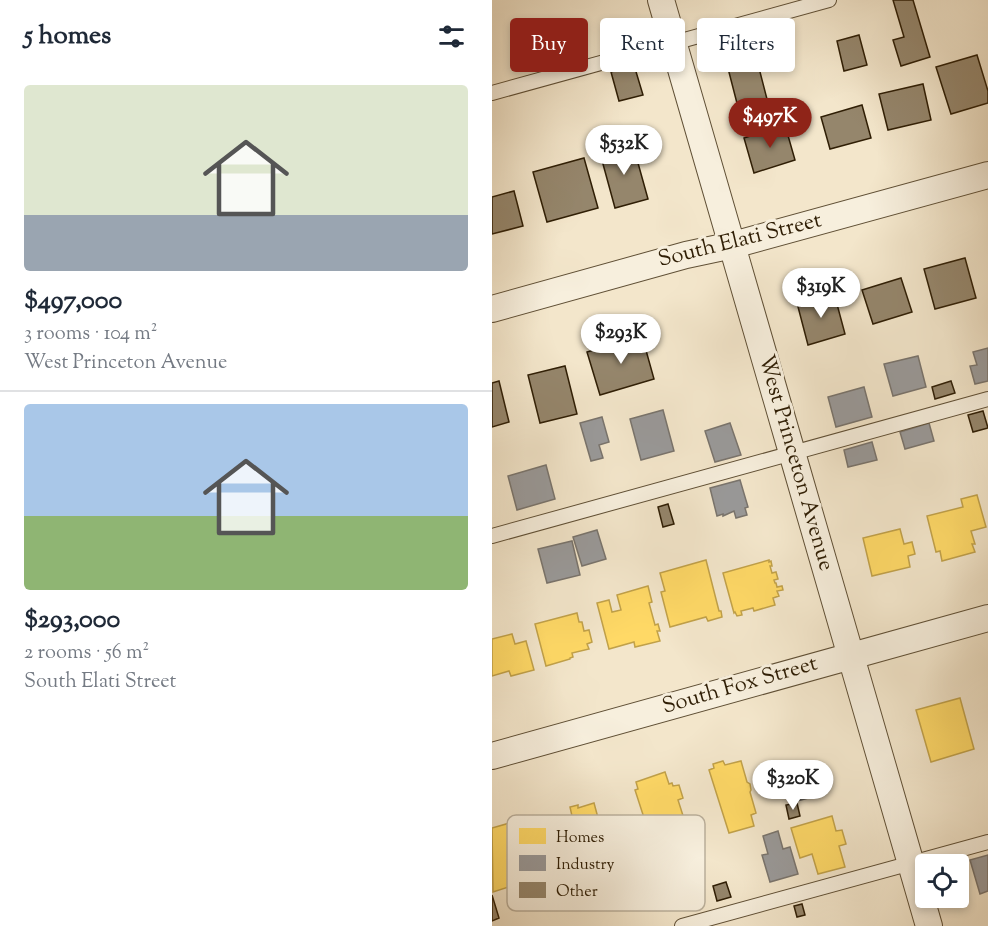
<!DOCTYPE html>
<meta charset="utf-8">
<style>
:root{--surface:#fff;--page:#f6f6f7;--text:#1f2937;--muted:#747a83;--line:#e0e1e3;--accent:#8f2418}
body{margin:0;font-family:"Sorts Mill Goudy",serif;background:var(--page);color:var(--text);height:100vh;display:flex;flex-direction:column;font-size:22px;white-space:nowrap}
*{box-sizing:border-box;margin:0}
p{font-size:20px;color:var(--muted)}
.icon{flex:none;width:33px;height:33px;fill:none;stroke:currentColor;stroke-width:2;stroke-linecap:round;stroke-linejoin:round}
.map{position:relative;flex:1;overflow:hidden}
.sheet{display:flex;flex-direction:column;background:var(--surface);width:492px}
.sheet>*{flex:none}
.top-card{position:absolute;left:18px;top:18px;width:387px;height:54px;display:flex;gap:12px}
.buttons{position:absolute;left:423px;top:854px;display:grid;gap:12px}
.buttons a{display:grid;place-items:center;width:54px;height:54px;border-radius:6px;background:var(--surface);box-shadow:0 3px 9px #0003;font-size:30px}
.price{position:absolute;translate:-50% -51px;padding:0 14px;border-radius:21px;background:#fff;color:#222;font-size:20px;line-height:39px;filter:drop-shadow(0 2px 3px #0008)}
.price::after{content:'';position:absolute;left:50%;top:36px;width:18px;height:14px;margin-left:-9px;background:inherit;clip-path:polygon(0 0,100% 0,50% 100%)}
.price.on{background:var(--accent);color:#fff}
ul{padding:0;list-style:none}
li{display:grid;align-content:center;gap:12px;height:318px;padding:0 24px}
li+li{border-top:2px solid var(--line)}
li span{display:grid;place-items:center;height:186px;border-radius:6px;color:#555}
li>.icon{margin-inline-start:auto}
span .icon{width:108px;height:108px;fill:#fffc;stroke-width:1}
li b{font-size:26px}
h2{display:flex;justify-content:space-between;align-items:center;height:72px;padding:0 24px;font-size:26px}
.pill{padding:0 21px;border-radius:6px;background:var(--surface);box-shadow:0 3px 9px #0003;font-size:21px;line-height:54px}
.pill.on{background:var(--accent);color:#fff}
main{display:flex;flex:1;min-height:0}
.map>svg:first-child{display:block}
.homes{fill:#ffd966;stroke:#c1a149;stroke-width:1.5}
.industry{fill:#999;stroke:#79746d;stroke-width:1.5}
.building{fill:#95866c;stroke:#2f1e05;stroke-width:1.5}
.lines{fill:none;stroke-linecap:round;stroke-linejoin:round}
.service-casing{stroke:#605036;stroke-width:16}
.minor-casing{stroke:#605036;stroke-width:28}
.service{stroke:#f7efdd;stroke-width:14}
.minor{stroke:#f7efdd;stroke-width:26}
.labels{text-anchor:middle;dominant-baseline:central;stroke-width:6;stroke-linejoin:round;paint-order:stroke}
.street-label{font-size:22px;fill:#2f1e05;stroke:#f7efdd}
.key{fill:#f7efdd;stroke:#bbb09c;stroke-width:1.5}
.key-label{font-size:16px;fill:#2f1e05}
</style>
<main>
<section class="sheet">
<h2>5 homes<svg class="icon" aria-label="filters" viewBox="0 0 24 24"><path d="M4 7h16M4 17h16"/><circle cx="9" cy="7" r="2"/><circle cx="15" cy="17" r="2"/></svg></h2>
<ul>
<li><span style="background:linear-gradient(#dfe7d0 70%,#9aa5b1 0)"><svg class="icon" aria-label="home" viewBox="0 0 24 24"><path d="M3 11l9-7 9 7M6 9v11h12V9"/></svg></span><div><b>$497,000</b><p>3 rooms · 104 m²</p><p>West Princeton Avenue</p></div></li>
<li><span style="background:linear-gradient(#a9c7e8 60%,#8fb573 0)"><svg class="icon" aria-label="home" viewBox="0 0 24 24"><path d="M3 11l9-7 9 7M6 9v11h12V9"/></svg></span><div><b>$293,000</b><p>2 rooms · 56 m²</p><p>South Elati Street</p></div></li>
</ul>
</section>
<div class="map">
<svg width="496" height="926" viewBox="0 0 496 926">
<rect width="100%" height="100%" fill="#f3e6cb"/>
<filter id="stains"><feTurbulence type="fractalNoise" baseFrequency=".00333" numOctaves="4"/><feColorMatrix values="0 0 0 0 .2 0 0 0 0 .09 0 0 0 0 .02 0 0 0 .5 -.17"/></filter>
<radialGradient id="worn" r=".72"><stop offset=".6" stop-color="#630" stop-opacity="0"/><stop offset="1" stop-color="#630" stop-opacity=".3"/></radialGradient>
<!-- homes -->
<path class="homes" d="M485,495l9,32 -15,4 4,13h-3l3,8 -33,9 -2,-10 -4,1 -9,-36 36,-9 -2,-8z
M408,529l4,15 8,-2 3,12 -7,2 2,11 -38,9 -9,-38z
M214,560l13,51h2l1,6 -14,4 -2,-4 -36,10 -9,-35 4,-1 -5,-18z
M277,560v2l2,-1 1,5h-2l2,7 4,-1 2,7 -4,1 1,3h1l1,4 5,-1 1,4 -6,1 2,5 -6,2 2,7 -21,6 -1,-3 -12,3 1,4 -5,1 -2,-4 -1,1 -11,-40z
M156,586l4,16 -3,1 6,22 3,-1 2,7h-3l3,10 -25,6 -1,-5 -25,7 -12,-46 12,-3 3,12 9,-2 -4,-15z
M85,613l2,9h3l2,9 5,-1 3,12 -5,2 2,5 -17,4 1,4 -3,1v1l-24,7 -11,-42z
M20,634l3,10 11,-3 8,29 -23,6 -2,-5 -17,5v-37z
M468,698l14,51 -43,13 -15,-52z
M231,761l2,4 16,-4 6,21 3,2 1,6 -1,2 6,21 -5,2 3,11 -25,7 -20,-63 5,-2 -1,-4z
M173,772l4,12 3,-1 1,3 6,-1 4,13 -5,2 8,25 -27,8 -3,-9 -9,3 -12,-37 3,-1 -2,-7z
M102,803l13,48 -34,9 -12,-41 11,-3 -2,-9 8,-2v3z
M340,816l4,15 6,-1 4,14 -7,2 6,21 -27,7 -6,-20 -12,4 -9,-30z
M21,822l2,5 -4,1 12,43 -2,1 3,10 -31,10 -1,-64z"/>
<!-- industry -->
<path class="industry" d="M496,348v33l-13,3 -5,-18 7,-1 -4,-13z
M426,356l8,31 -33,9 -9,-32z
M372,387l8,30 -36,10 -8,-30z
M171,410l11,41 -33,9 -11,-41z
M110,417l7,25 -10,3 4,13 -12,3 -11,-38z
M238,423l11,32 -26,7 -10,-31z
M437,423l5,18 -29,8 -5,-17z
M380,442l5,18 -29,7 -4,-17z
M54,465l9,34 -38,11 -9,-34z
M248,480l8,27 -3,1 2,7 -11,3 -2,-7 -11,5v-2l-6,2 -7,-28z
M105,530l9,29 -24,7 -9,-29z
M80,541l8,34 -33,8 -9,-34z
M326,766l6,28 -31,8 -6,-28z
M286,831l5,18 7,-2 8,27 -28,8 -8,-27 6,-1 -5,-18z
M496,855v36l-8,3 -10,-34z"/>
<!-- building -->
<path class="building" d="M401,0h20l17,57 -29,9 -8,-26 11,-3z
M367,35l8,30 -23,6 -7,-30z
M259,37l17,66 -29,8 -17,-66z
M485,55l11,36v12l-37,11 -15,-47z
M142,65l9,30 -24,6 -8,-29z
M431,84l8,36 -43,10 -9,-36z
M370,105l9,33 -41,11 -9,-32z
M293,125l10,35 -41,13 -10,-35z
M141,145l15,54 -33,9 -15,-55z
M92,158l14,50 -51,14 -14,-50z
M22,191l9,35 -31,8v-37z
M473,258l11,40 -41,11 -11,-40z
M409,278l11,34 -39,12 -11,-34z
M342,293l11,41 -37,11 -11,-42z
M150,336l12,43 -54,16 -13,-43z
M73,366l12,48 -37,9 -12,-48z
M7,381l10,41 -17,5v-44z
M459,381l4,12 -20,6 -3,-12z
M491,411l5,17 -15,4 -5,-17z
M176,504l6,20 -11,3 -5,-20z
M305,803l3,13 -11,3 -3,-14z
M234,882l5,15 -14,4 -4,-15z
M0,895l7,23 -7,3z
M310,904l3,11 -8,2 -3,-11z"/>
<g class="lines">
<defs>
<path id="service" d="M0,93l337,-93
M0,536l496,-137
M190,926l306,-84"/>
<path id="minor" d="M169,0c91,308 177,618 268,926
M0,309l194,-54 47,-10 255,-70
M0,756l496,-138"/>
</defs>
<!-- service casing -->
<use href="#service" class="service-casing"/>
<!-- minor casing -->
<use href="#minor" class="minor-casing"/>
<!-- service -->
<use href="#service" class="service"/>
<!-- minor -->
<use href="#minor" class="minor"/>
</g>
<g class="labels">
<!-- street labels -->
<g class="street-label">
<text transform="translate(248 241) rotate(-14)">South Elati Street</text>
<text transform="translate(303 463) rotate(74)">West Princeton Avenue</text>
<text transform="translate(248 686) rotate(-16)">South Fox Street</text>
</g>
</g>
<!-- legend -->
<rect x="15" y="815" width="198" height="96" rx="9" class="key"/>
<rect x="27" y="828" width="27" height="16" fill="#ffd966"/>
<rect x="27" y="855" width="27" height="16" fill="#999"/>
<rect x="27" y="882" width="27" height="16" fill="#95866c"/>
<g class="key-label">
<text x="64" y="842">Homes</text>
<text x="64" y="869">Industry</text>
<text x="64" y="896">Other</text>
</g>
<rect width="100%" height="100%" filter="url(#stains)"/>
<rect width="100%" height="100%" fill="url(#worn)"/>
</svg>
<div class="buttons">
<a><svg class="icon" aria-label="locate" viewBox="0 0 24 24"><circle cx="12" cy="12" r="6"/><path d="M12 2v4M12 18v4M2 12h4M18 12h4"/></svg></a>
</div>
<b class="price on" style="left:278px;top:149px">$497K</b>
<b class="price" style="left:132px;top:176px">$532K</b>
<b class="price" style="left:329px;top:319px">$319K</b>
<b class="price" style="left:129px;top:365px">$293K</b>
<b class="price" style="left:301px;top:811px">$320K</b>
<div class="top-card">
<a class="pill on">Buy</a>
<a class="pill">Rent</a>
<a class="pill">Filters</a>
</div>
</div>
</main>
